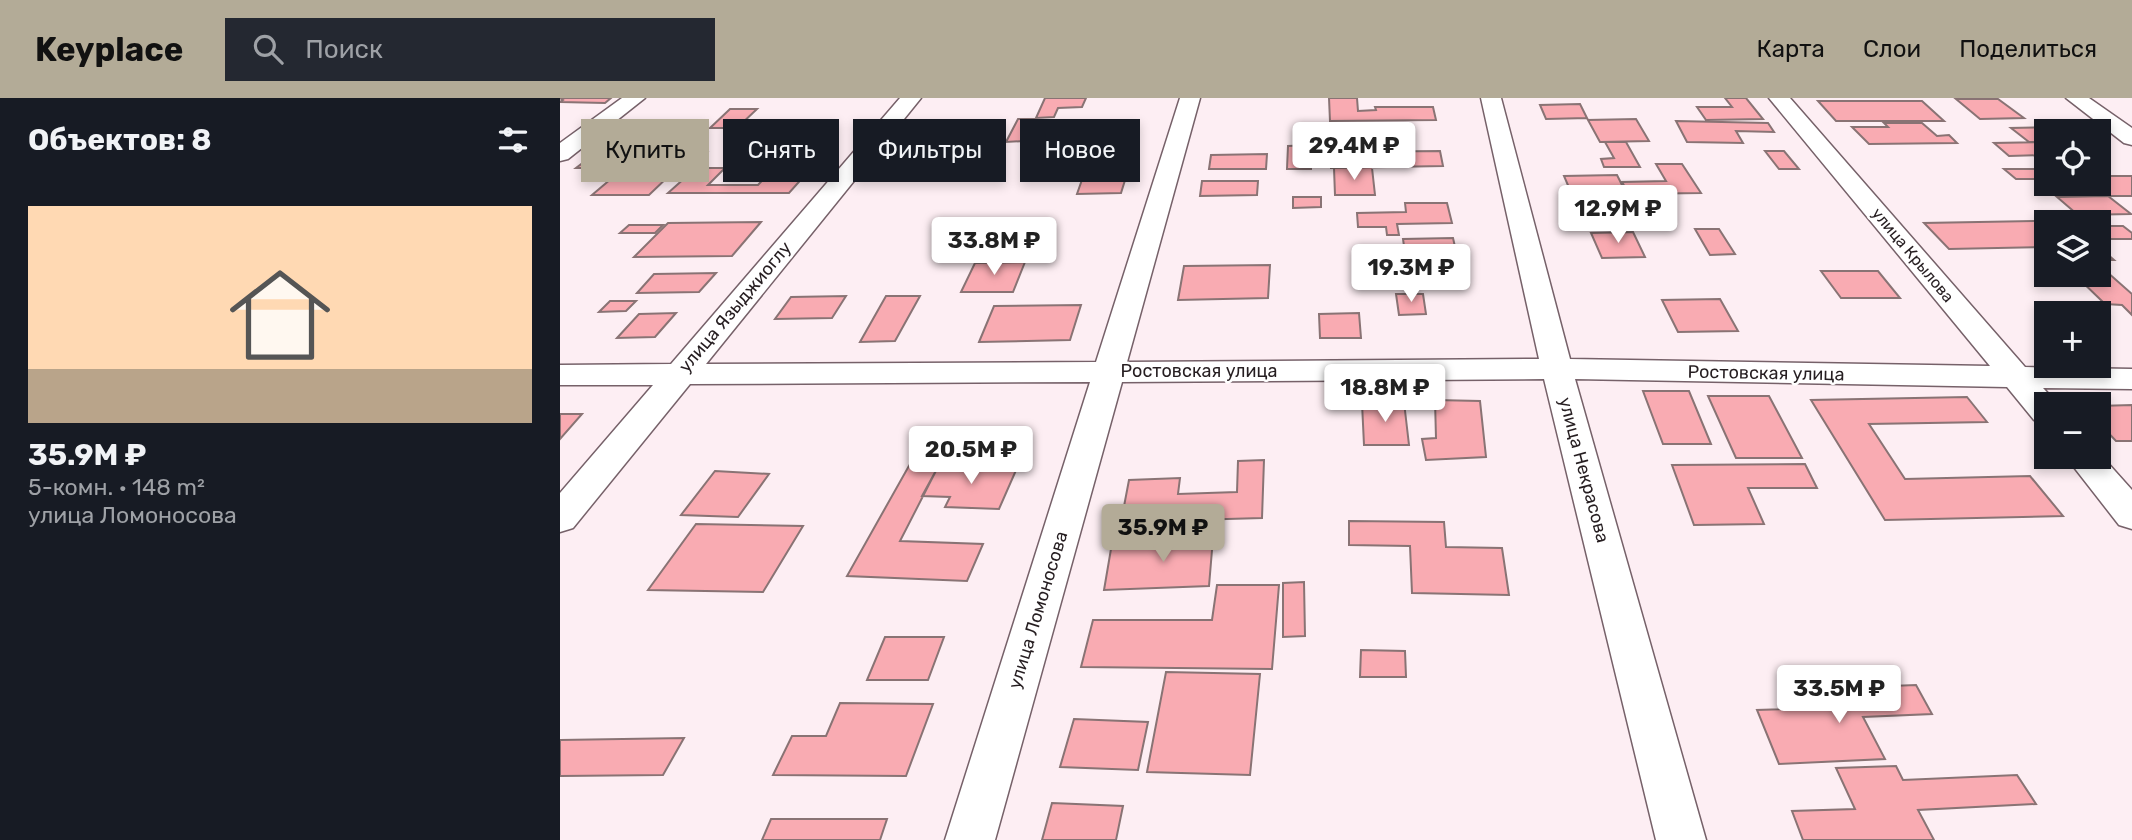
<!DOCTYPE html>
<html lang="ru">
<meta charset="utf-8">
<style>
:root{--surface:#171b24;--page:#242831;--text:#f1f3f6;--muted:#9ea1a6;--line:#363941;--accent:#b3ab97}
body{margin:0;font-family:Rubik,sans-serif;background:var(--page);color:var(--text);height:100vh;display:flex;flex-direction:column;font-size:26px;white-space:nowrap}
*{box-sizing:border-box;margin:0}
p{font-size:23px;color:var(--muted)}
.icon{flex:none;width:38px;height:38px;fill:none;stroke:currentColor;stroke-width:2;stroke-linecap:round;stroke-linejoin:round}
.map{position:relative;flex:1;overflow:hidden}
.drawer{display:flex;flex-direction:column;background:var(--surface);width:560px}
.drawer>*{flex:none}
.banner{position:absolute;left:21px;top:21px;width:665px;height:63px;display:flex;gap:14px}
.controls{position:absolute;left:1474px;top:21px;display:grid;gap:14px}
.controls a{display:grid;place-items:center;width:77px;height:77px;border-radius:0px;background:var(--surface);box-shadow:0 4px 10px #0003;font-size:35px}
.price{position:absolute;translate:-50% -60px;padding:0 16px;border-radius:7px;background:#fff;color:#222;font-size:23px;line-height:46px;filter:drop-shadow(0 2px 4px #0008)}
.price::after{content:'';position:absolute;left:50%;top:42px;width:21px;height:16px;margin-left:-10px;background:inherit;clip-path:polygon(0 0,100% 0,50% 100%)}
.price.on{background:var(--accent);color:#111}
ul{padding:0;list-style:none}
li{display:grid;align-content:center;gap:14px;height:371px;padding:0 28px}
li+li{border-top:2px solid var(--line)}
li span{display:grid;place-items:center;height:217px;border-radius:0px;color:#555}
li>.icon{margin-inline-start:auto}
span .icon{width:126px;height:126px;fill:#fffc;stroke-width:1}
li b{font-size:30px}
h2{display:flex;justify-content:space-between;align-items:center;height:84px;padding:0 28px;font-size:30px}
.chip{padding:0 24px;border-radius:0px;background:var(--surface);box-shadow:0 4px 10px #0003;font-size:24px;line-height:63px}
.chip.on{background:var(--accent);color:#111}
header{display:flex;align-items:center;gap:42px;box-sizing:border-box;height:98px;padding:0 35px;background:var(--accent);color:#111}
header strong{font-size:33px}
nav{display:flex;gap:38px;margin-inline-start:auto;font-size:24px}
.search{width:490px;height:63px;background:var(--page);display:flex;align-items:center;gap:18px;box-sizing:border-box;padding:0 24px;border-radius:0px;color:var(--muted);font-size:26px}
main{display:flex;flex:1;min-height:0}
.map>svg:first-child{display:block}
.building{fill:#f9abb2;stroke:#897374;stroke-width:2}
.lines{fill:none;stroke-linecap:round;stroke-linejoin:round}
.street-casing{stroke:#766169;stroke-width:3}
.street{fill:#fff;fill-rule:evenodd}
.labels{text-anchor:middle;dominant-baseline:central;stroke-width:5;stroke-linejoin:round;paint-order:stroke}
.far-street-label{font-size:16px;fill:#261e21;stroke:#fff}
.street-label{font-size:18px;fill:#261e21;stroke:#fff}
</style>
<header>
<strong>Keyplace</strong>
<div class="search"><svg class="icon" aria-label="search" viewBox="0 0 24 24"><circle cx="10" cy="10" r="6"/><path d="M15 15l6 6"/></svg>Поиск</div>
<nav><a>Карта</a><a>Слои</a><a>Поделиться</a></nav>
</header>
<main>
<section class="drawer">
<h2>Объектов: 8<svg class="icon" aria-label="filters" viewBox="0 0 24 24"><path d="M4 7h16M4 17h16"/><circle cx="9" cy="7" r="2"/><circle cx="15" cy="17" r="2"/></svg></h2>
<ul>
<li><span style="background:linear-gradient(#ffd9b3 75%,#b9a48a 0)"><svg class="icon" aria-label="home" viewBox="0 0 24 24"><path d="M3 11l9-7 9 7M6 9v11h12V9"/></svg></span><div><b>35.9M ₽</b><p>5-комн. · 148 m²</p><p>улица Ломоносова</p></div></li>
</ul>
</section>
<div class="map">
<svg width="1572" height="742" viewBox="0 0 1572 742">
<rect width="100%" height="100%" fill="#fdeef3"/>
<!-- building -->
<path class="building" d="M0,0h51l-6,5 -45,-1 3,-2z
M485,0h41l-4,9 -24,1 -4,9 -18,1z
M769,0h28l1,13 18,-1 -1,-3h58l3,13 -106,1z
M1165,0h21l17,21 -57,1 -9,-13h35z
M1396,1h42l26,19 -44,1z
M1258,3h104l22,20h-108z
M1020,6l7,14 -41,1 -6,-14z
M170,11h27l-20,19h-27z
M458,21h18l-12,22 -18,1z
M1076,21l13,22 -49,1 -12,-22z
M1116,23l92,2 6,9 -38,-1 7,12 -56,-1z
M1324,25h38l15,13 12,-1 8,8 -88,1 -17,-17h36z
M1506,29l6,4h-26v11h-17l-18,-14z
M424,43h16l-14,25 -98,2 13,-19 46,-1 -7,11h35z
M111,44h27l-11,10h20l-17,16h-114l25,-19h62z
M1045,44h21l14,25h-36l-3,-8 13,-1z
M1486,44v13l-37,1 -15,-13z
M272,46l-14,17 -48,1 15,-17z
M751,47v24h-24l1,-23z
M482,51h60l-7,19 -61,1z
M880,53l3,15 -112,2v-16z
M1205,53h19l15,18h-20z
M707,56l-1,15h-57l2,-14z
M1096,66h26l19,29 -72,1 -7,-12 44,-1z
M136,70h29l-17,17h50l10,-11h38l-17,19h-121z
M774,70h38l3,27h-40z
M1444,71h42v10h-30z
M113,74l-24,23h-57l26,-22z
M1057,77l7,14 -54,1 -6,-14z
M1538,78h34v20h-24l-16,-12h6z
M523,79h43l-5,16 -44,1z
M642,83h56l-1,14 -57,1z
M1548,98l23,18 -53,1 -21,-18z
M733,99h28v10l-28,1z
M1057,99l10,21 -45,1 -9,-21z
M845,105h42l5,20 -55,1 2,11h-12l-1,-8h-28l-1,-14 49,-1z
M1476,123l10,8v21l-4,-3 -93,2 -25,-26z
M201,124l-29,34 -98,1 34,-34z
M69,127h34l-8,8h-35z
M1538,128h25l9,7v6h-34z
M1135,131h24l16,25 -25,1z
M1073,134l12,25 -43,1 -11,-25z
M893,140l5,22h-52l-3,-21z
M1538,148l16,14h-16z
M465,164l-12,30h-52l14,-29z
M899,164l5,23h-46l-4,-22z
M1538,166l34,30v21l-10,-10 -17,-1 -30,-29h23z
M710,167l-2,33 -90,2 6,-34z
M1261,173h57l22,27h-59z
M156,175l-17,19 -62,1 17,-19z
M836,196h27l3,20 -27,1z
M286,198l-14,22 -57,1 16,-22z
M326,198h34l-25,45 -35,1z
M1160,201l18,32 -60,1 -16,-32z
M50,203h26l-10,10 -27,1z
M521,207l-11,35 -91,2 15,-36z
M116,215l-21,24 -38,1 22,-24z
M799,215l2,25h-41l-1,-24z
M1083,293h46l22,53h-48z
M1148,298h61l33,62h-66z
M1407,299l20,25 -118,2 36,55 125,-3 33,40 -178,4 -74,-120z
M875,302l45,1 6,56 -60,3 -4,-21 14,-1z
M844,304l5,43h-45l-2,-42z
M1572,307v36h-16l-18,-19v-16z
M0,316h22l-22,25z
M704,362l-2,58 -141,4 8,-42 51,-2 -2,16 59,-2 1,-31z
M350,366l29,1 -39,76 83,3 -16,37 -120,-5z
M1245,366l12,24h-69l16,36 -70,1 -22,-60z
M379,367l78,3 -18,41 -54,-2 5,-10 -28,-1z
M155,373l54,3 -31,43 -57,-2z
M789,423l95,1 2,25 56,1 7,47 -97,-2 -2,-47 -61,-1z
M136,426l107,2 -40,66 -115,-2z
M654,428l-5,60 -105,4 7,-41 74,-3 2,-18z
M744,484l1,54 -22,1v-54z
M657,487h62l-7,84 -191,-2 12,-47h119z
M325,539h59l-16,43h-61z
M801,552l44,1 1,26h-46z
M606,574l94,2 -10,101 -103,-3z
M1356,587l16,29 -69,3 22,42 -106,5 -22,-54 91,-3 -9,-19z
M280,605l93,1 -27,72 -133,-1 19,-39h34z
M514,621l74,3 -10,48 -78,-3z
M124,640l-21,37 -103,1v-36z
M1336,668l7,14 114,-5 19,29 -118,6 16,30h-131l-11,-29 63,-2 -19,-41z
M492,705l71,3 -7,34h-74z
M211,721h116l-7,21h-118z"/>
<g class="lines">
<defs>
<path id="street" d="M62,0h23l-77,61 -8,2v-18z
M340,0h21l-215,266 390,-2 84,-264h20l-73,264 412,-3 -58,-261h20l69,261 420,7 -221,-268h21l235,269 107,2v20l-89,-1 15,16h-12v19l-12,-3 -27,-33 -432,-8 131,461h-50l-112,-461 -422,3 -127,458h-50l145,-458 -400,2 -117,144 -13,4v-39l93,-108h-93v-20l111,-1z
M1506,0h23l43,30v17l-8,-2z
M1538,354l34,38v39l-13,-4 -53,-68h32z"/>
</defs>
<!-- street casing -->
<use href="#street" class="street-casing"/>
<!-- street -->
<use href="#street" class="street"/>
</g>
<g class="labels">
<!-- far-street labels -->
<g class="far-street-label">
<text transform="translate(1353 157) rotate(50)">улица Крылова</text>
</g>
<!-- street labels -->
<g class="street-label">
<text transform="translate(175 209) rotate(-50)">улица Языджиоглу</text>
<text x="639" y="273">Ростовская улица</text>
<text transform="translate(1206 275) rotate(1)">Ростовская улица</text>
<text transform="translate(1024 372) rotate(75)">улица Некрасова</text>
<text transform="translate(478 512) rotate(-73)">улица Ломоносова</text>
</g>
</g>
</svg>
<div class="controls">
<a><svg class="icon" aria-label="locate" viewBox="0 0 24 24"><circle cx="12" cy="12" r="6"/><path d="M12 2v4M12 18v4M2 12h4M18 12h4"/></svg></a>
<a><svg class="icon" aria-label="layers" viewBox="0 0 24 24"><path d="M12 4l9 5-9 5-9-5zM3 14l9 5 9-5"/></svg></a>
<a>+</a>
<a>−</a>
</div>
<b class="price" style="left:794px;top:84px">29.4M ₽</b>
<b class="price" style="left:1058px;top:147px">12.9M ₽</b>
<b class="price" style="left:434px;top:179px">33.8M ₽</b>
<b class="price" style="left:851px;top:206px">19.3M ₽</b>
<b class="price" style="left:825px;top:326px">18.8M ₽</b>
<b class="price" style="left:411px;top:388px">20.5M ₽</b>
<b class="price on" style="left:603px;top:466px">35.9M ₽</b>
<b class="price" style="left:1279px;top:627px">33.5M ₽</b>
<div class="banner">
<a class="chip on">Купить</a>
<a class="chip">Снять</a>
<a class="chip">Фильтры</a>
<a class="chip">Новое</a>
</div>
</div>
</main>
